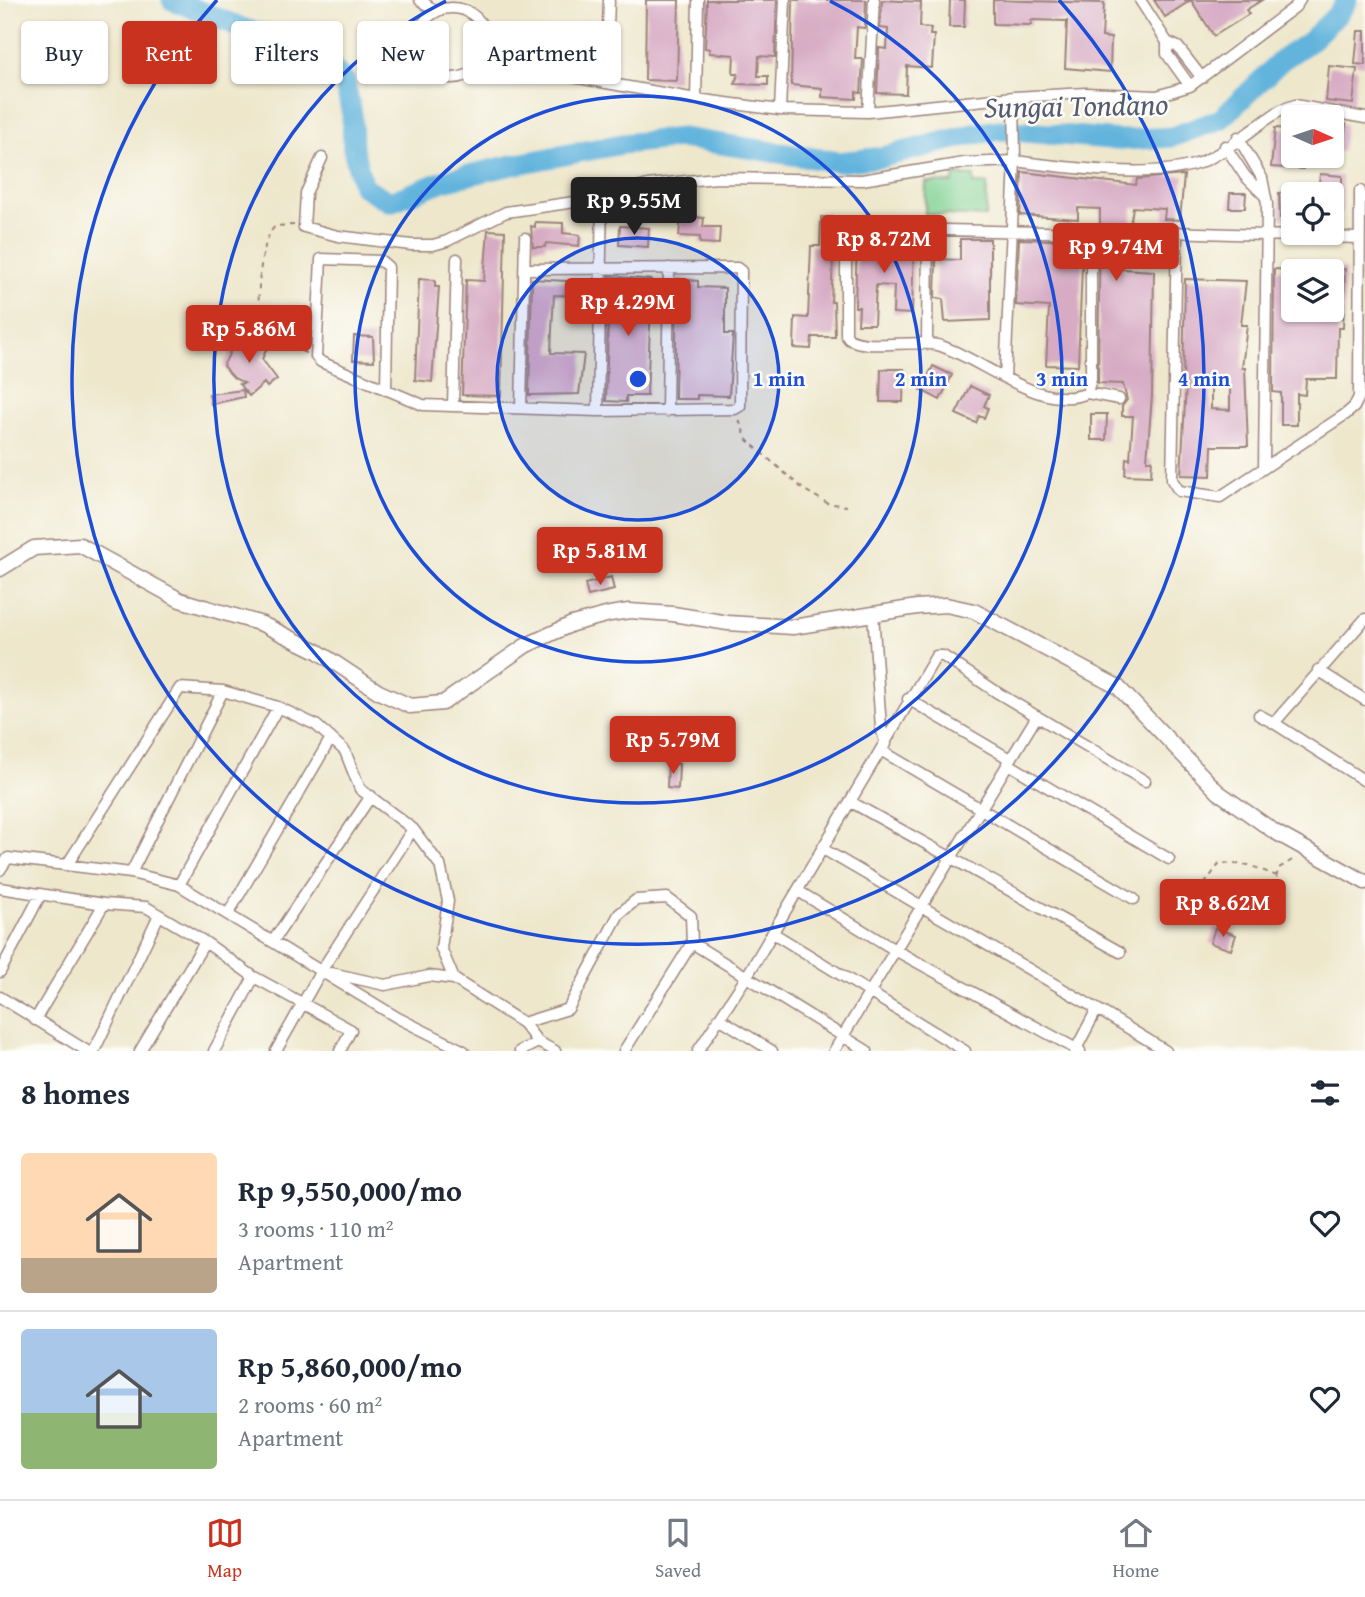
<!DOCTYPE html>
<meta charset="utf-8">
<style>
:root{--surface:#fff;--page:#f6f6f7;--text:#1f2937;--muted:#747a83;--line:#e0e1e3;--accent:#c8321e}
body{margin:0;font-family:"Gentium Book Plus",serif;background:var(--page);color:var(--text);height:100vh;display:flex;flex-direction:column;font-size:26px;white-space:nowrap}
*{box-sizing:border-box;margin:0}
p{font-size:23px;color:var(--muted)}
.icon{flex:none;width:38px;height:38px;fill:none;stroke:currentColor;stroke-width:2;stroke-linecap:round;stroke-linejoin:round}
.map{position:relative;height:1051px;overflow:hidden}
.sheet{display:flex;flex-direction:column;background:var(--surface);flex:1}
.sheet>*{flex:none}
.top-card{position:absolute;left:21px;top:21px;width:700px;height:63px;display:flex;gap:14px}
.needle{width:46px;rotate:93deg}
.controls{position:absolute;left:1281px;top:105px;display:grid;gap:14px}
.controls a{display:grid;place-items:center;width:63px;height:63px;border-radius:7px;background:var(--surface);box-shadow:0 2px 5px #0004;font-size:35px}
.price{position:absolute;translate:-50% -60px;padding:0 16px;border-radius:7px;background:var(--accent);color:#fff;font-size:23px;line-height:46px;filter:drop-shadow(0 2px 4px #0008)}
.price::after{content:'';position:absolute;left:50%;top:42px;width:21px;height:16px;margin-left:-10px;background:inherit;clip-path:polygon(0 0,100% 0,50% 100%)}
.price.current{background:#222;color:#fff}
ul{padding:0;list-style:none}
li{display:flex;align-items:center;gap:21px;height:175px;padding:0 21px}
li+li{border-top:2px solid var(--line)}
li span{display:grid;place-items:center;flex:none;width:196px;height:140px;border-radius:7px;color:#555}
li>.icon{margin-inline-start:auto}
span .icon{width:84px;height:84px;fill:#fffc;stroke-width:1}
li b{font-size:30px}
h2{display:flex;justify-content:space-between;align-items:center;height:84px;padding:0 21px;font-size:30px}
.pill{padding:0 24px;border-radius:7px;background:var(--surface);box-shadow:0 2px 5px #0004;font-size:24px;line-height:63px}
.pill.current{background:var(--accent);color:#fff}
.dock{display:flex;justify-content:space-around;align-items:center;height:98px;border-top:2px solid var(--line);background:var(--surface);font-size:19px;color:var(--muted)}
.dock a{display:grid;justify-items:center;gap:4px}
.dock .current{color:var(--accent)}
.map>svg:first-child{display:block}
.green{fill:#7fd091;stroke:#64785e;stroke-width:2}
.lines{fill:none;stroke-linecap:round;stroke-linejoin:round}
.river{stroke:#62b4dd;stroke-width:21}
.building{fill:#d7abc4;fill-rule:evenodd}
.minor-casing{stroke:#9c837c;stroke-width:13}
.secondary-casing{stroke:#9c837c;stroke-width:17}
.path{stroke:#9c837c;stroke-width:2;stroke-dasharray:5 5;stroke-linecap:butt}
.minor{stroke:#fff;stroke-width:10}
.secondary{stroke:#fff;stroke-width:14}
.ring{fill:none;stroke:#1d4ed8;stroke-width:3.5}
.labels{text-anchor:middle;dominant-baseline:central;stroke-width:5;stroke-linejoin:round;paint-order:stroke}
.water-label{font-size:30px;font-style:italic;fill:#545b72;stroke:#fdfcf7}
.centre{fill:#1d4ed8;stroke:#fdfcf7;stroke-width:3.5}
.ring-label{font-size:21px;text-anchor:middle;font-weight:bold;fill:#1d4ed8;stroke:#fdfcf7;stroke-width:5;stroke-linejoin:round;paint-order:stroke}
</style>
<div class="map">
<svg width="1365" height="1051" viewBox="0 0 1365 1051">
<rect width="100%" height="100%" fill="#fdfcf7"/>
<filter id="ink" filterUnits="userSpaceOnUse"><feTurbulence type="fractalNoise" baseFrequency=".0143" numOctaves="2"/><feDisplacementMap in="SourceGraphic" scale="14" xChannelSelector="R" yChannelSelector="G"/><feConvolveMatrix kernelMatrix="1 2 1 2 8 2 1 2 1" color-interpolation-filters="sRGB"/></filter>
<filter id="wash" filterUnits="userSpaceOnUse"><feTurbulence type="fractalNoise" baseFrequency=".00686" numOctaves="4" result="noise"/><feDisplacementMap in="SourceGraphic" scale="28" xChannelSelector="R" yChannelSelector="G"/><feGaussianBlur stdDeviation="1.57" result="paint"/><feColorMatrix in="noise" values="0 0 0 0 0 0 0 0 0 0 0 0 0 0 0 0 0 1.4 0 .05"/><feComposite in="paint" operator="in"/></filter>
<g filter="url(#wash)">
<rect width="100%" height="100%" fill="#eee7cc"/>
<!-- green -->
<path class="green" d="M954,175l20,1v8h13l-1,33 -61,-3 1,-32 27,1z"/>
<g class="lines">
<!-- river -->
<path class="river" d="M172,0l73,29 67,19 32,32 8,34 1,35 10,37 27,16 53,-21 69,-16 110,-21 59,-6 158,24 44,-5 91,-23 26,-4 122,10 50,-3 49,-18 61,-59 27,-18 31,-30 7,-12"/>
</g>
<g id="blocks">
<!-- building -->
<path class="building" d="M646,0h33l-2,81 -32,-1z
M707,0h70l-2,57 -16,-1 -1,20h10v9l-33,-1 3,-10h-5l1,-19 -25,-2 1,-4 -5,-1z
M793,0h73l-1,28 -8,-1 -2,32h8l-2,34 -5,-1v7l-34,-2v-9l-31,-3z
M882,0l39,2 -1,25 11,1 -1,7h4l-2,33 -25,-2 -1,28 -29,-1 2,-45 8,1 1,-20 -8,-1z
M950,0h15l-1,27h-15z
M993,0l111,3 -2,34 9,1 -1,34 -45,-4 2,-47 -36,-1v5l-38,-1z
M1154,0h37l-26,17z
M1191,0h71l-16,10 3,4 -35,22z
M1358,31h7v34l-10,-1z
M1329,66l28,3 -4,35 -27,-3z
M1332,122l14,2 -4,28 -10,-2z
M1275,128l18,1v27h11l-1,13 -32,-2z
M1022,172l114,13 1,-6 47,-4 -4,45 -16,-1 1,-10 -32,-2 -5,32h-5l-1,30 32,2 -2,124 -5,65h5l-1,16 -26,-1 1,-17 4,1 3,-43h-11v-10l5,-6 -4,-16 -25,-1 2,-174 -22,-1v11l-58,-4z
M1320,174l22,2v38h-10v-20h-14z
M1230,193h16l-1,15h-16z
M1279,193h14v25h-13z
M681,216l23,2 -1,9h17l-1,17 -19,-1v-6l-21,-1z
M821,217h14l-4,85h3l1,35h-23l-1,12 -17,-1 1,-31 13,1 3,-72h9z
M535,222l28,1v10l17,2 -1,11 -33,-3 -1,4h-12l-2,-21 4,1z
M620,226l29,2 -1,19 -29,-2z
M488,230l17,1 -4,165 -39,-1 4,-115 18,1z
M857,238l57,1 -2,75 -19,-1 1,-27 -18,-1 -2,39h-16l1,-17h-4z
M960,239h30v81l-45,2 -2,-23 -8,-1 1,-39 24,1z
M1019,239l64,2 -5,125 -32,-1 3,-58 -33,-2z
M1274,269l19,1v40h39v-40l13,-1 -2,59h-5l-1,51h-31l-1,16 -8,-1v31h-16v-32l-8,-1z
M609,276l43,4 -5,116h-21v6l-20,-1z
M419,279l16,1v7h4l-7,95 -17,-2z
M532,279l51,3v14l-29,-1 -2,35 -1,23 33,1 -5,40 -50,1z
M677,279l21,2v6l27,1v46h8l-4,62 -32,-1v4h-22z
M1185,279l61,2 -5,44h6l-5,43h3l3,78h-36l-1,30 -30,-1 5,-91h-3zM1211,385l19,1v24l-19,-1z
M239,334l28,14 -5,11 15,20 -10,8 -3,-4 -15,13 -10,-12 5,-1 -10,-5 -11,-12z
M354,336l19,1 1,24 -21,-1z
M933,366l19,9 -12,25 -19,-10z
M881,369h23l-1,33h-23z
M970,386l19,9 -5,11 4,2 -4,10 -5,-2 -3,7 -20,-9z
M243,390l1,7 -33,7 -2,-10z
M1091,414h16l-1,26h-15z
M611,577l3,13 -26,6 -3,-12z
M668,763l11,1 -1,25 -11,-1z
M1215,928l21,7 -5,15 -21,-7z"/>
</g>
</g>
<g filter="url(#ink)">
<use href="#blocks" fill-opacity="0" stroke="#9c837c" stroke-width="2"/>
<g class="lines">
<defs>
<path id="minor" d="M420,0l15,11
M1140,0l27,42 11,5 24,31
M417 43a35 35 0 1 1 70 0a35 35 0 1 1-70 0Z
M1167,42v12l23,32
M483,61l213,38 84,11 88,2 146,-15 72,-4 71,3 33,-10 105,-79 5,-7
M606,83l3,-83
M696,99l2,-99
M780,110l5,-110
M868,112l6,-112
M1238,137l24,41 5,26 -3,263
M1225,146l20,30 21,21
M322,158l-16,35 -2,34 34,9 73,9h22l14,-4 59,-29 96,-14
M854,228l234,5 3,5v141l-4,14c-44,20 -106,-34 -146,-47 -26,-8 -71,5 -92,-7l-3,-4v-100z
M1137,231l222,7
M1177,234l-5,246 7,11 41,6 126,-83 8,-7 5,-10 1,-206
M927,344l1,-114
M1005,378l10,-217c48,6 138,19 184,2 28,-11 56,-37 82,-53l14,-5 70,13
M386,390l2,-123 -7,-6 -60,-2 -5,98 5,5 102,43 175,6 137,-2 5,-3 1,-135 -4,-3 -212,1
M1087,393l32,6
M453,406l4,-147
M521,408l4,-170
M598,411l4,-213 46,-13 68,-7 146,2 102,-17 51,-2 -1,-64
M667,411l2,-143
M873,613l8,115 5,16
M1318,670l47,30
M908,699l102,60
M1259,715l15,8 91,-104
M1274,723l91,58
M882,751l252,148
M1007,763l162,96
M851,802l269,150
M823,849l274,160 -22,42
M67,865l113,-177 43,3
M0,870l8,-12 123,15
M179,885l99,-178
M0,888l104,16 42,3 59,35 49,35
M798,891l97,59 185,101
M228,914l103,-176
M773,933l192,118
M273,941l98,-145
M0,972l41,-78
M331,973l54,12 44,-9 25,3
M0,997l87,54
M1097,1009l69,42
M719,1018l53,33
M35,1020l69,-116
M523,1023l45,-14 51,-95 17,-14 31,-2 24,18 1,27
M94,1051l65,-136
M140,1051l65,-109
M214,1051l40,-74 97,53 -11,21
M276,1051l45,-80 92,-142
M464,1051l-66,-33 -219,-133 -48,-12 92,-182 55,16 38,18 29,26 15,38 53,40 27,36 8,36 -7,47 13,31 69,44 15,19 17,9
M520,1051l18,-9
M624,1051l68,-108 175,108
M698,1051l49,-75 189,-320h7l55,37 147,88
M834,1051l203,-335"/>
<path id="secondary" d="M0,569l34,-21 46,-3 100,55 82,24 55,27 62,41 31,14 33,-3 82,-57 47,-22 38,-10 19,-3 44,3 55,9 65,4 124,-20 29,-2 28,6 144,76 100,105 57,40 90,50"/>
</defs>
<!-- minor casing -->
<use href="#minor" class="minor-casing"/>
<!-- secondary casing -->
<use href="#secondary" class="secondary-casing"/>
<!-- path -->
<path class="path" d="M294,225l-18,1c-16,9 -23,87 -12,103 8,14 27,18 42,24
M739,420l8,20 56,49 24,14 20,3
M1277,876l-28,-11 -29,-2 -23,31 9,22 22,5h27c14,-15 18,-34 24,-53l15,-9"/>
<!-- minor -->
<use href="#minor" class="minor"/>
<!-- secondary -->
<use href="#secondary" class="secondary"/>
</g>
</g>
<!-- distance rings -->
<circle cx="638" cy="379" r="141" fill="#1d4ed8" fill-opacity=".12"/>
<g class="ring">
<circle cx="638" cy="379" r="141"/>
<circle cx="638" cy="379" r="283"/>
<path d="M830 1A424 424 0 1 1 446 1"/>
<path d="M1059 0A566 566 0 1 1 217 0"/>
</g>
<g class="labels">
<!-- water labels -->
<g class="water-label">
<text transform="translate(1076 105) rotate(-1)">Sungai Tondano</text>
</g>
</g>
<circle cx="638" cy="379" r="10" class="centre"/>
<g class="ring-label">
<text x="779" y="386">1 min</text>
<text x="921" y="386">2 min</text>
<text x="1062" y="386">3 min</text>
<text x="1204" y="386">4 min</text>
</g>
</svg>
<div class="controls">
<a><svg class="needle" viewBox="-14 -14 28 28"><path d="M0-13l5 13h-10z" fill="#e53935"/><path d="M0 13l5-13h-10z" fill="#747a83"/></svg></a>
<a><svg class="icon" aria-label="locate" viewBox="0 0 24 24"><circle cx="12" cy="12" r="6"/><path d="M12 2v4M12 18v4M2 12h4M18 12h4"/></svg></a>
<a><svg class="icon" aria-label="layers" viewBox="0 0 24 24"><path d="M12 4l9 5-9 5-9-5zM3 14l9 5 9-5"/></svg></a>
</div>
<b class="price current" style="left:634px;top:237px">Rp 9.55M</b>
<b class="price" style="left:884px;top:275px">Rp 8.72M</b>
<b class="price" style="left:1116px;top:283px">Rp 9.74M</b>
<b class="price" style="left:628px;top:338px">Rp 4.29M</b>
<b class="price" style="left:249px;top:365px">Rp 5.86M</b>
<b class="price" style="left:600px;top:587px">Rp 5.81M</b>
<b class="price" style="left:673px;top:776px">Rp 5.79M</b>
<b class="price" style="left:1223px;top:939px">Rp 8.62M</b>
<div class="top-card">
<a class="pill">Buy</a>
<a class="pill current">Rent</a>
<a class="pill">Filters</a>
<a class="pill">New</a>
<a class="pill">Apartment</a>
</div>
</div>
<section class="sheet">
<h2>8 homes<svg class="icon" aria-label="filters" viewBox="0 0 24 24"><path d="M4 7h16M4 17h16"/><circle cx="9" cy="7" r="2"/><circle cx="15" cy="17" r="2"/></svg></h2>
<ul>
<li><span style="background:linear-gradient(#ffd9b3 75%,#b9a48a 0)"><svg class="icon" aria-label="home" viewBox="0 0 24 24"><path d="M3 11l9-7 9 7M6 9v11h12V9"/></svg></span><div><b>Rp 9,550,000/mo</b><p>3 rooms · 110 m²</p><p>Apartment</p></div><svg class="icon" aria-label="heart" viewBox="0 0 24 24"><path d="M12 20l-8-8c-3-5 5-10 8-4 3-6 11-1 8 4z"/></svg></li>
<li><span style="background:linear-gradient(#a9c7e8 60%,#8fb573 0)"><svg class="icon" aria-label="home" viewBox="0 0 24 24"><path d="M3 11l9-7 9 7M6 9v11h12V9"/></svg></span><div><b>Rp 5,860,000/mo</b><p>2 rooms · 60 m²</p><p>Apartment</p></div><svg class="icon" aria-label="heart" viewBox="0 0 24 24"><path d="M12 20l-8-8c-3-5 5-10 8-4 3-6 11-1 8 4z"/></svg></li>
</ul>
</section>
<nav class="dock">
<a class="current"><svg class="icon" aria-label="map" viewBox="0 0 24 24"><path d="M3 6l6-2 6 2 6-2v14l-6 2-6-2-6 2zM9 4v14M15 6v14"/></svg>Map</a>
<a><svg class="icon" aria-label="saved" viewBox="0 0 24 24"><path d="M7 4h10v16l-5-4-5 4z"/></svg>Saved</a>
<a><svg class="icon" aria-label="home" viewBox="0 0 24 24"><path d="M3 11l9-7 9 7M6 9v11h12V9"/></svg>Home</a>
</nav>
